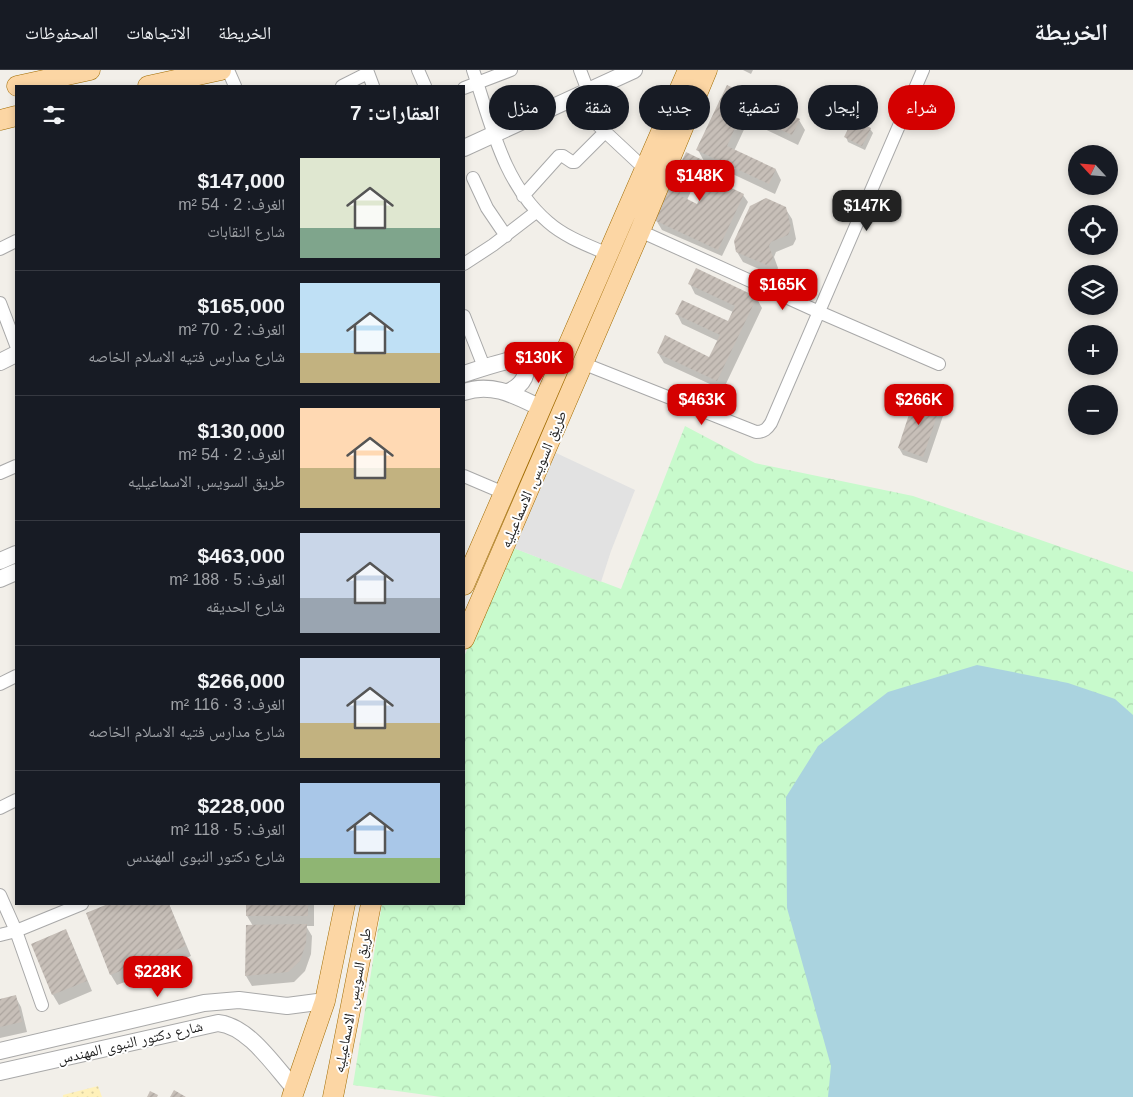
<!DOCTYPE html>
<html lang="ar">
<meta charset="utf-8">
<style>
:root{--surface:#171b24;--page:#20242c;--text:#f1f3f6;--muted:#9ea1a6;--line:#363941;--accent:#d40000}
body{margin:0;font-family:Helvetica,"Noto Naskh Arabic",sans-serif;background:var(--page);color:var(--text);direction:rtl;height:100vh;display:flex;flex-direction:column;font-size:19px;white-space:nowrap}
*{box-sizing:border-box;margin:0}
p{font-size:16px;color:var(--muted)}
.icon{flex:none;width:28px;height:28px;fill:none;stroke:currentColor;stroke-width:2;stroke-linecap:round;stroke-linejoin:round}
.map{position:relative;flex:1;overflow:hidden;direction:ltr}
.panel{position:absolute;left:15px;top:15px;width:450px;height:820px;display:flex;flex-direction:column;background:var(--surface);border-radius:0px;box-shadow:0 2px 8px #0003;direction:rtl}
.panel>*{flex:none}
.hud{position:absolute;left:480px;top:15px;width:475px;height:45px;direction:rtl;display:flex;gap:10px}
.needle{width:32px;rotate:296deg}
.tools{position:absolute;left:1068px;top:75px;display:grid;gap:10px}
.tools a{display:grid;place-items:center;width:50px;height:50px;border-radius:50%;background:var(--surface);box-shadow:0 2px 8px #0003;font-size:25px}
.price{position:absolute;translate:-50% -42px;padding:0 11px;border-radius:10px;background:var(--accent);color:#fff;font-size:16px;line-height:32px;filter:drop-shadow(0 1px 2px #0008)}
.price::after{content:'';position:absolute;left:50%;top:30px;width:15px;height:11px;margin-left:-8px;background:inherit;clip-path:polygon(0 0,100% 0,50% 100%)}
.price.current{background:#222;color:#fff}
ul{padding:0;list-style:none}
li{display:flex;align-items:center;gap:15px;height:125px;padding:0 25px}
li+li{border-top:1px solid var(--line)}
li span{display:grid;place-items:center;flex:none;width:140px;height:100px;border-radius:0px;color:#555}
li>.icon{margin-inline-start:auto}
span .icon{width:60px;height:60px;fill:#fffc;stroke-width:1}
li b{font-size:21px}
h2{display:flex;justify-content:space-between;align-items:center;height:60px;padding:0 25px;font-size:21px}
.pill{padding:0 18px;border-radius:22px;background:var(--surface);box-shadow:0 2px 8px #0003;font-size:18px;line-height:45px}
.pill.current{background:var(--accent);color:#fff}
header{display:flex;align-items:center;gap:30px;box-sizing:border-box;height:70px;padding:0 25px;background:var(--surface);border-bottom:1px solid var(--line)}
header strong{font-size:24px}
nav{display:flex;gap:28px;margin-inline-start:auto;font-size:18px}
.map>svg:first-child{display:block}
.sand{fill:url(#sand-dots)}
.park{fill:url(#park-crowns)}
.parking{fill:#e2e2e2}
.water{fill:#aad3df}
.shadow{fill:#0003;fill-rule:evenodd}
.building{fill:url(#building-hatch);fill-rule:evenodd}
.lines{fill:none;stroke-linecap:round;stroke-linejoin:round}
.minor-casing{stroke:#a9a9a9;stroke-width:14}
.tertiary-casing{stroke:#a9a9a9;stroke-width:18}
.primary-casing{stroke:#a06b00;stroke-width:21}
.minor{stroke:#fff;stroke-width:12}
.tertiary{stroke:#fff;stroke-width:16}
.primary{stroke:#fcd6a4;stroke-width:20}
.labels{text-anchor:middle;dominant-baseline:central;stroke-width:4;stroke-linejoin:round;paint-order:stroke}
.street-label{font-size:15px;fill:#222;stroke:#fff}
</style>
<header>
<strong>الخريطة</strong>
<nav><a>الخريطة</a><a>الاتجاهات</a><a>المحفوظات</a></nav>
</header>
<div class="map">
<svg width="1133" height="1027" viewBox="0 0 1133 1027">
<defs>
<pattern id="sand-dots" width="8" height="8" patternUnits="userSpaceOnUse" patternTransform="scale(1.25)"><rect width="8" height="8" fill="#fff1ba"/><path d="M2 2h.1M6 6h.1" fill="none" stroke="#dacea0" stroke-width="1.8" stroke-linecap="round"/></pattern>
<pattern id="park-crowns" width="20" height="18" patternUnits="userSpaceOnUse" patternTransform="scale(1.25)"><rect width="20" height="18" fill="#c8facc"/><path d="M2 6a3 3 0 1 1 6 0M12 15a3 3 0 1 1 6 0" fill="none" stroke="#acd6af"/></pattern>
<pattern id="building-hatch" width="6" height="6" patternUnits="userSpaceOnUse" patternTransform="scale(1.25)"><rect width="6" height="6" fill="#c7bfb8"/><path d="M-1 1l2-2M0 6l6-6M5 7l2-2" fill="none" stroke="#aba49e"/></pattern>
</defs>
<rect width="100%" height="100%" fill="#f2efe9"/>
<!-- sand -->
<path class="sand" d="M98,1016l4,11h-39v-2z"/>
<!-- park -->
<path class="park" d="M685,356l70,37 158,33 220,76v525h-692l-88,-12 29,-181h82v-247l47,-110 110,42z"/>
<!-- parking -->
<path class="parking" d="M552,381l83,39 -24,61 -10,31 -90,-35z"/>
<!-- water -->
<path class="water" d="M977,595l91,18 47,16 18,16v382h-305l3,-31 -44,-158 -1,-111 32,-51 70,-54z"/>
<!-- shadow -->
<path class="shadow" d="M743,0h10l-2,4z
M727,17l72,33 6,10 -7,15 -50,-24 -14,30 42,19 5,10 -6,14 -51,-24 8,13 -3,5 14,7 5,7 -26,54 -60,-26 -6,-10 31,-66 18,9 -7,-13zM697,108l11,5 -10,23 -11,-6z
M870,59l3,4 -8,17 -17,-8 -2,-5z
M785,138l7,11 4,20 -3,6 -17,7 -2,5 4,11 -3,8 -32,-14 -6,-10z
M690,214l66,13 6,11 -39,82 -59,-27 -6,-10 52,5 8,-17 -36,-17 -5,-10 51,9 5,-11 -38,-18z
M940,335l4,8 -17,50 -24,-8 -4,-7z
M111,834h58l22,52 -74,29 -6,-10 -24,-61z
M247,834h67v22h-8l6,10 -1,18 -6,17 -11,11 -42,4 -6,-10 7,-50 -6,-10z
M65,861l6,10 21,50 -33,14 -6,-10 -21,-51z
M15,926l6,11 6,25 -27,6v-38z"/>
<!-- building -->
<path class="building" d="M727,15l73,34 -8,16 -50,-23 -15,34 49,23 -7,15 -73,-34z
M853,49l18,9 -9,18 -18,-9z
M686,82l41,20 -6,11 23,11 -26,56 -64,-30zM691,99l19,8 -13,27 -18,-9z
M766,128l20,9 5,21 -3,7 -17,7 -2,4 4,11 -4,9 -33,-14 -2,-11 16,-35z
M696,198l61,29 -40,84 -60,-28 8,-18 44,22 11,-22 -45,-21 7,-14 46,21 7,-15 -47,-22z
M915,326l26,8 -18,53 -25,-9z
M108,834h61l17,42 -76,29 -24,-62z
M246,834h62v12h-62z
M307,854l-1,19 -6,18 -12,11 -43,4 1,-51z
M66,859l21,52 -35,14 -21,-51z
M16,925l6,27 -22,5v-28z
M174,1020l12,7h-16z
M150,1021l8,4 -1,2h-10z"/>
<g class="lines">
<defs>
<path id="minor" d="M228,0l7,16
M367,0l6,16
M418,0l7,16
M473,0c18,53 30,114 75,152 17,15 39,23 60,32
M580,0l8,21
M342,16l26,-13
M464,18l47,-18
M570,29l75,70
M473,108l14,30 19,28
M523,126l36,-40h4l9,6h3l30,-30
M640,161l179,81 120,52
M0,179l16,-8
M464,194l29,-19 43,-33
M0,233l16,42
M464,246l20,51
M582,293l174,69c8,0 11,-3 15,-9l152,-353
M0,403l16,-7
M464,406l40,17
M0,614l16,-8
M0,738l16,-8
M0,825l16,36 26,74
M0,865l16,-4 66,-27"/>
<path id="tertiary" d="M464,78l170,-78
M0,292l16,-8
M464,304c36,-12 62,-20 100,-20
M464,322c28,-10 52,4 77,16
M508,322c16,-7 22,-19 16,-36
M0,491l16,-7
M0,509l16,-7
M0,981l204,-48 35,-3 48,6 38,-5
M0,1002l218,-49c31,3 57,44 77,66"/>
<path id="primary" d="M17,16l73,-16
M148,16l73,-16
M0,50l16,-4
M464,515l224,-515
M464,569l176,-408 67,-161
M292,1027l33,-96 20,-97
M333,1027l38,-193"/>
</defs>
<!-- minor casing -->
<use href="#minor" class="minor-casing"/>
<!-- tertiary casing -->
<use href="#tertiary" class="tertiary-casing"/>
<!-- primary casing -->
<use href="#primary" class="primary-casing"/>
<!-- minor -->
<use href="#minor" class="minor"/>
<!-- tertiary -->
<use href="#tertiary" class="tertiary"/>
<!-- primary -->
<use href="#primary" class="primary"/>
</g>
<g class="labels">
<!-- street labels -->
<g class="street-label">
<text transform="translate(533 409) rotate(-67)">طريق السويس, الاسماعيليه</text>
<text transform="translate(352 930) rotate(-79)">طريق السويس, الاسماعيليه</text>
<text transform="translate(130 972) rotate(-13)">شارع دكتور النبوى المهندس</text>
</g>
</g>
</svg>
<div class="tools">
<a><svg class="needle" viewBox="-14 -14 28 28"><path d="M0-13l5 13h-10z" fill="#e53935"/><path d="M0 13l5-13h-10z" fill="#9ea1a6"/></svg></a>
<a><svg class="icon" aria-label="locate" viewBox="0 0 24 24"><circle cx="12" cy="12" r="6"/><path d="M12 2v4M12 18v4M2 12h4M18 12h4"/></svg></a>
<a><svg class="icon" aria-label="layers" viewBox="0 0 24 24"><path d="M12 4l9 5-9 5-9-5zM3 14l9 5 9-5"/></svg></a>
<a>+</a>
<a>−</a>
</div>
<b class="price" style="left:700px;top:132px">$148K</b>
<b class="price current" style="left:867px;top:162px">$147K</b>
<b class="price" style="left:783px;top:241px">$165K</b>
<b class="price" style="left:539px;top:314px">$130K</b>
<b class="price" style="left:702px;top:356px">$463K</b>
<b class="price" style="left:919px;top:356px">$266K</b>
<b class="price" style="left:158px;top:928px">$228K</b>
<div class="hud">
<a class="pill current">شراء</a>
<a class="pill">إيجار</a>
<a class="pill">تصفية</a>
<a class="pill">جديد</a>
<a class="pill">شقة</a>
<a class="pill">منزل</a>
</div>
<section class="panel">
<h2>العقارات: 7<svg class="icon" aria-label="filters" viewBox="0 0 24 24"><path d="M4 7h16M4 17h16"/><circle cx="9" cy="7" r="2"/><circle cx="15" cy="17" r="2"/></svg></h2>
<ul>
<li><span style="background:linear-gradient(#dfe7d0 70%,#7fa58c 0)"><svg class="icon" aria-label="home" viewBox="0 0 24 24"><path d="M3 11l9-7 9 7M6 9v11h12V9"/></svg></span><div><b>$147,000</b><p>الغرف: 2 · 54 m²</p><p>شارع النقابات</p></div></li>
<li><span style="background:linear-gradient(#bfe0f5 70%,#c2b280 0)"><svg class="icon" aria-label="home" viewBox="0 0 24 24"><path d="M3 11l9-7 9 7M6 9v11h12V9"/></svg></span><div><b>$165,000</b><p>الغرف: 2 · 70 m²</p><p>شارع مدارس فتيه الاسلام الخاصه</p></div></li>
<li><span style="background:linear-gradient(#ffd9b3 60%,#c2b280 0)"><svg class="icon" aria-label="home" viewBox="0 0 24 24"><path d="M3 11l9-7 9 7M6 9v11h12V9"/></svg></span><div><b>$130,000</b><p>الغرف: 2 · 54 m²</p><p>طريق السويس, الاسماعيليه</p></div></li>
<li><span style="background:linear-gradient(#c9d6e8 65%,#9aa5b1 0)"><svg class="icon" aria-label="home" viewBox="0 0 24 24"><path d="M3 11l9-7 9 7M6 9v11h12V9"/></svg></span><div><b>$463,000</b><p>الغرف: 5 · 188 m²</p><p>شارع الحديقه</p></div></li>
<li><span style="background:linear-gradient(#c9d6e8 65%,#c2b280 0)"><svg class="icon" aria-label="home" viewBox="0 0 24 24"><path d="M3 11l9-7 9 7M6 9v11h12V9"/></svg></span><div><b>$266,000</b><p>الغرف: 3 · 116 m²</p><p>شارع مدارس فتيه الاسلام الخاصه</p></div></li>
<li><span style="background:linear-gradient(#a9c7e8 75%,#8fb573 0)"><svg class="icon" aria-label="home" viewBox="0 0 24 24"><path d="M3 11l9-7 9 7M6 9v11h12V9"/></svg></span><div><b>$228,000</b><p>الغرف: 5 · 118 m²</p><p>شارع دكتور النبوى المهندس</p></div></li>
</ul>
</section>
</div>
